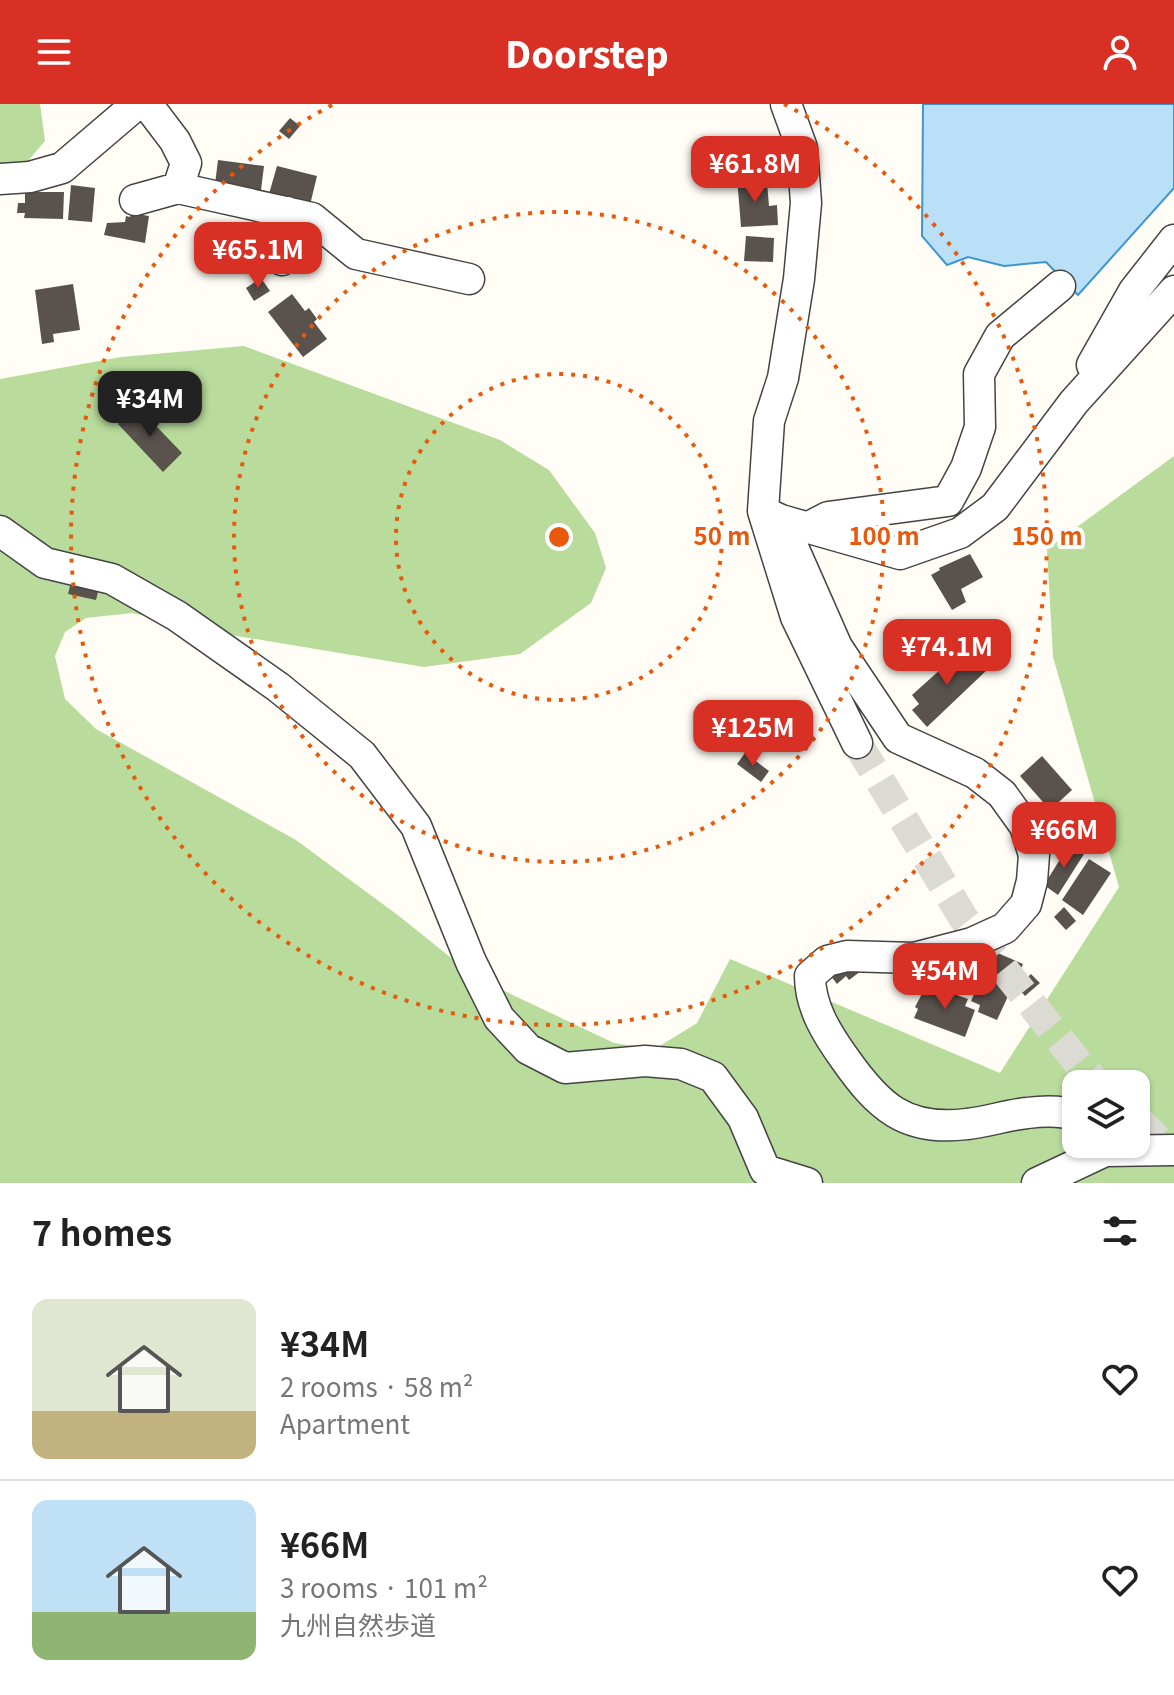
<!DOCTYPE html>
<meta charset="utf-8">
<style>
:root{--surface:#fff;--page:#f2f2f2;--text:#222;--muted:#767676;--line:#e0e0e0;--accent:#d93025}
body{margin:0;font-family:Georgia,"Noto Sans JP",serif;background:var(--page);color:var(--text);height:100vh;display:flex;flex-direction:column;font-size:30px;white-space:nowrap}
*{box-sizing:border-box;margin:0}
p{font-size:26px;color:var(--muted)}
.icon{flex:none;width:44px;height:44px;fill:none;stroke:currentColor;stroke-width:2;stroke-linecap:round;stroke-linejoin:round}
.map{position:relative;height:1079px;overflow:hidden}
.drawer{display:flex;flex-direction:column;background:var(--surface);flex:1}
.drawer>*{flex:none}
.fabs{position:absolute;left:1062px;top:966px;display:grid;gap:16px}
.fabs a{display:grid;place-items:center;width:88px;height:88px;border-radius:16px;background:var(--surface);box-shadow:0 2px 6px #0004;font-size:40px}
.price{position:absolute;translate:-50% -68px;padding:0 18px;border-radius:16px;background:var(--accent);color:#fff;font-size:26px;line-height:52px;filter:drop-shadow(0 2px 4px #0008)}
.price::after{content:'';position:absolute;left:50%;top:48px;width:24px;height:18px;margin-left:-12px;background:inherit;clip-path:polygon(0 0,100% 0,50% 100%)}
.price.selected{background:#222;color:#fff}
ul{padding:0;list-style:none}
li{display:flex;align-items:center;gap:24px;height:200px;padding:0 32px}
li+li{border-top:2px solid var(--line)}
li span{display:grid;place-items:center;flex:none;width:224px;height:160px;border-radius:16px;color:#555}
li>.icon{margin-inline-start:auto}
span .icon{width:96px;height:96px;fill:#fffc;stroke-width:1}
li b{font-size:34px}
h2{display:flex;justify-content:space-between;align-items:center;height:96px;padding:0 32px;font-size:34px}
header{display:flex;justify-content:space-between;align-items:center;height:104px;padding:0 32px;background:var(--accent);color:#fff;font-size:36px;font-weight:800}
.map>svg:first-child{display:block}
.forest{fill:#b9dc9c;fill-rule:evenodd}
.water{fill:#b9e0f7;stroke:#3f96cf;stroke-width:2}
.building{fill:#5a524d}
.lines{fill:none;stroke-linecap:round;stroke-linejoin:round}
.minor-tunnel{stroke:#dbdad3;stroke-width:30;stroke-dasharray:30 15;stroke-linecap:butt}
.minor-casing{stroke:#444;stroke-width:33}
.minor{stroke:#fff;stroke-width:30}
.ring{fill:none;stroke:#e8590c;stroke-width:4;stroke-dasharray:4 8}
.centre{fill:#e8590c;stroke:#fff;stroke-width:4}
.ring-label{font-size:24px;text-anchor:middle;font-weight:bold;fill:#e8590c;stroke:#fff;stroke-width:8;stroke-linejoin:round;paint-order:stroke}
</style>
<header><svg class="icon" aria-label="menu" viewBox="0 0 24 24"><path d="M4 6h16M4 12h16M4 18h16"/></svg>Doorstep<svg class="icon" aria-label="person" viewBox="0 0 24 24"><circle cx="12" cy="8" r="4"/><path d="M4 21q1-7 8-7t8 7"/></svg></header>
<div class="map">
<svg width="1174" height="1079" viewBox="0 0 1174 1079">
<rect width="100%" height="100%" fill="#fffdf5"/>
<!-- forest -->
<path class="forest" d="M0,0h40l5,37 -35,41 -10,6z
M244,242l256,94 49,30 46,63 11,35 -15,35 -71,51 -96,13 -199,-33 -93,-21 -46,5 -21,14 -10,24 10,43 31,30 200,111 103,76 76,61 139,66 41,6 42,-26 33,-64 270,114 119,-186 -66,-230 -6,-108 127,-93v727h-1174v-804l121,-22zM1076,980h60v60h-60z"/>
<!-- water -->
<path class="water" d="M923,0h251v84l-96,107 -32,-33 -42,4 -36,-9 -21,8 -25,-29z"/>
<!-- building -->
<path class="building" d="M290,14l10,8 -11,13 -10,-8z
M218,56l46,6 -4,32 -46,-6z
M277,62l40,10 -7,29 -41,-11z
M752,72l1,7 14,-1 2,24 8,-1 1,20 -37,2 -4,-50z
M71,81l24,3 -3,34 -24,-2z
M25,88h39l-1,27 -39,-1 1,-5h-8l1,-10h7z
M131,109l18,3 -4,27 -41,-8 3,-12 18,-1 1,-6 4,1z
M746,132l28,2 -1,24 -29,-1z
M261,174l9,13 -16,10 -8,-13z
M73,180l7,46 -27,4 1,8 -12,2 -7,-54z
M292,190l13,17 4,-3 8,11 -3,3 13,17 -24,18 -35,-45z
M137,302l45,47 -19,19 -45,-48z
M970,450l13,23 -22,12 5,13 -14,8 -21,-35 9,-5 -1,-2z
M71,478l28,6 -3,12 -28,-6z
M960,548l8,9 7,-6 13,14 -61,58 -15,-17 7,-6 -7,-9z
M745,649l24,18 -8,11 -24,-18z
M1042,652l30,34 -22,20 -30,-34z
M1069,741l15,9 -26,41 -14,-10z
M1089,755l22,14 -28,42 -21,-15z
M1064,803l12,14 -10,9 -12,-13z
M993,847l30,13 -26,56 -19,-8 2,-7 -9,-4z
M827,867h34l-12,9 -3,-4 -9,8z
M1031,870l9,9 -15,13 -8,-9z
M925,884l20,7 1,-4 22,8 -3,7 10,4 -10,27 -51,-19 4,-9 -3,-2z"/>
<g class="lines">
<!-- minor-tunnel -->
<path class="minor-tunnel" d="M857,639l107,176 119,150 15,15
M1136,1015l38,36"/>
<defs>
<path id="minor" d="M786,0l16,44 4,55 -7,76 -16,99 -14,43 -6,90 33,106 61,126
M0,75l30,-2 32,-9 75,-64
M178,84l134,30 44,36 113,25
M135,96l43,-12 8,-25 -11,-22 -28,-37
M282,156l5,-48
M1092,261l42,-74 40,-51
M768,410l13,6 119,34 60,-21 35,-26 79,-105 100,-111
M781,416l56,127 61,91 77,35 27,21 23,32 9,29 -2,26 -6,23 -21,24 -33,15 -58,15 -67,-2 -20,5 -17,15c0,31 17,58 35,83 33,47 60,73 122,65 20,-2 40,-9 60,-11 16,-2 35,-3 49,3
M807,424l21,-11 120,-16 18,-33 14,-41 -1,-53 21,-38 60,-50
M0,427l45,32 67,16 65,37 101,71 84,68 54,71 55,136 28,56 29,31 37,19 80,-7 36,3 32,13 30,41 22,52
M1105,1047l69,-1
M765,1066l42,13
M1037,1079l68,-32 -3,-7"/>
</defs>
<!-- minor casing -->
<use href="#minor" class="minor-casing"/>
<!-- minor -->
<use href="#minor" class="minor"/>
</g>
<!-- distance rings -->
<g class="ring">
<circle cx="559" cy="433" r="163"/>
<circle cx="559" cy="433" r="325"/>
<path d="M784 0A488 488 0 1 1 334 0"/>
</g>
<circle cx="559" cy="433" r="12" class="centre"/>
<g class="ring-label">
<text x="722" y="441">50 m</text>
<text x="884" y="441">100 m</text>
<text x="1047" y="441">150 m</text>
</g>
</svg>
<div class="fabs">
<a><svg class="icon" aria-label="layers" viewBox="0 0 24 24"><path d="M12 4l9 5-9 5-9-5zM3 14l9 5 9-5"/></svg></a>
</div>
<b class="price" style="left:755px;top:100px">¥61.8M</b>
<b class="price" style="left:258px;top:186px">¥65.1M</b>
<b class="price selected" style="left:150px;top:335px">¥34M</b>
<b class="price" style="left:947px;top:583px">¥74.1M</b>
<b class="price" style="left:753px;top:664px">¥125M</b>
<b class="price" style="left:1064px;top:766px">¥66M</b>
<b class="price" style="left:945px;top:907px">¥54M</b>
</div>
<section class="drawer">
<h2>7 homes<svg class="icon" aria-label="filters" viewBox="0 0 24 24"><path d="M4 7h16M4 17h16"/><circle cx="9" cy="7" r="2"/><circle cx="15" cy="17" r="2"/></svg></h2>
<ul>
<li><span style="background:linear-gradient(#dfe7d0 70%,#c2b280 0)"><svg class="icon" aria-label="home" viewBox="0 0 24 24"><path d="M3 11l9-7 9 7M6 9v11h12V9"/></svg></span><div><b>¥34M</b><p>2 rooms · 58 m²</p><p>Apartment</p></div><svg class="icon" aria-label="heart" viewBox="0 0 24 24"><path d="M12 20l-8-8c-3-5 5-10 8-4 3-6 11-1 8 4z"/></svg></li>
<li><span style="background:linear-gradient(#bfe0f5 70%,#8fb573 0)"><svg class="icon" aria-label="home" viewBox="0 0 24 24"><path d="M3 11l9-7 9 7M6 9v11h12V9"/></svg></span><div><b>¥66M</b><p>3 rooms · 101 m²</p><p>九州自然歩道</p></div><svg class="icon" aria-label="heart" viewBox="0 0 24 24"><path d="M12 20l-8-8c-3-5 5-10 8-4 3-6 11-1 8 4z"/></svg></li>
</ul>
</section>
